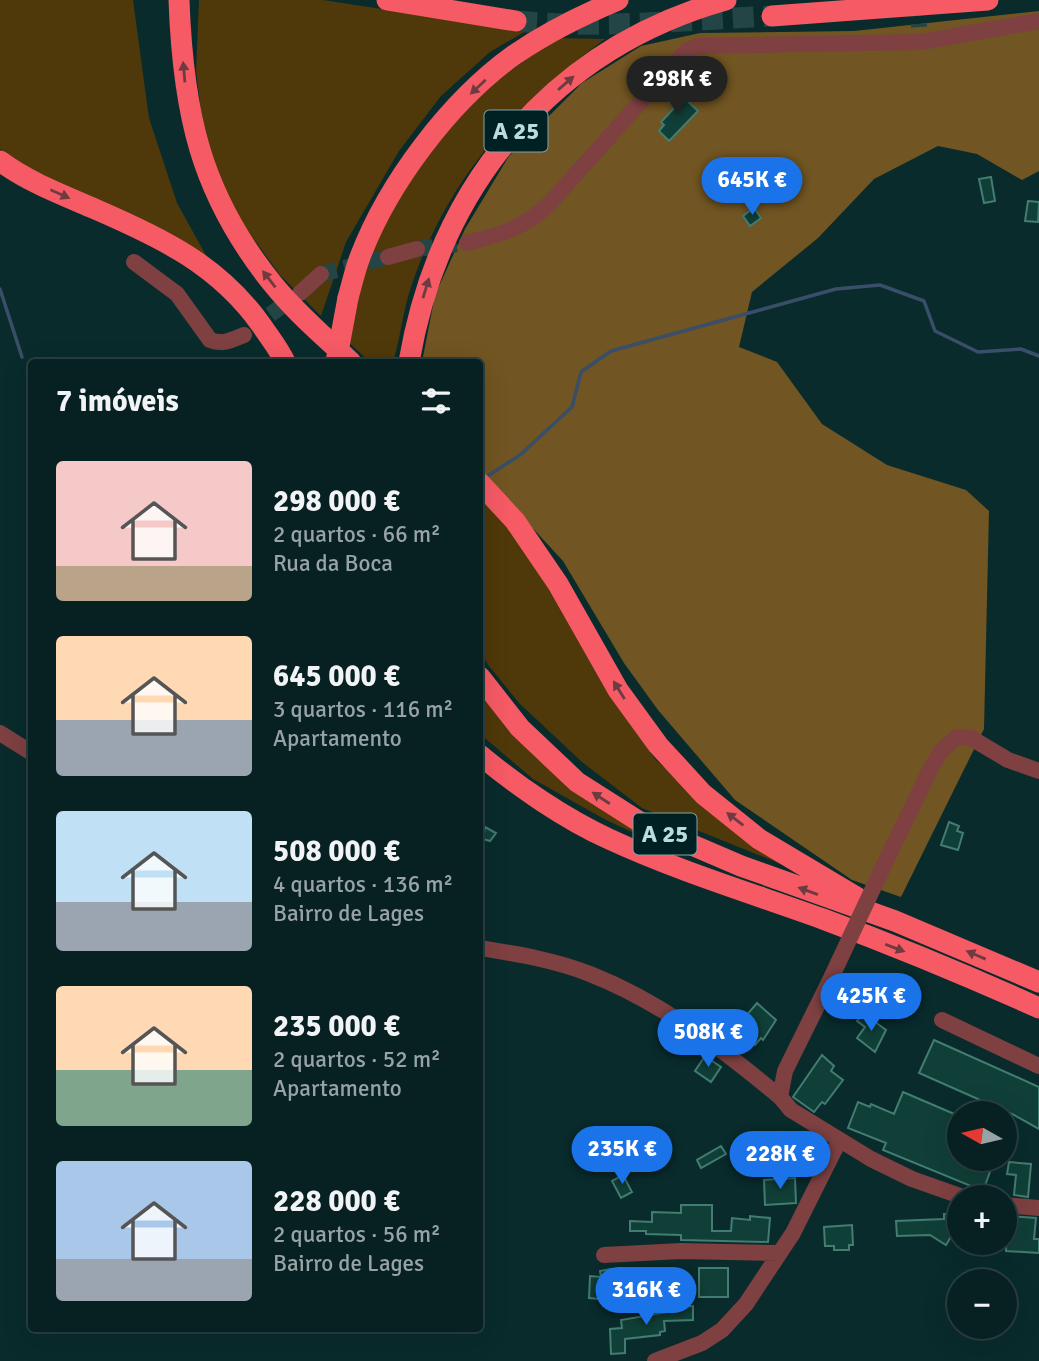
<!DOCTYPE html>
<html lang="pt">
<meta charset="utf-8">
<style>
:root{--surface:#072021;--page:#10282a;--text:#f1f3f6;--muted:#98a3a5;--line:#283e3f;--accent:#1a73e8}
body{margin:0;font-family:Signika,sans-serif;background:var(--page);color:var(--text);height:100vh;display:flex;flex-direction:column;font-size:26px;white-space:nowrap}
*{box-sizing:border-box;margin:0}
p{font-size:23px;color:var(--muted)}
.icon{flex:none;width:38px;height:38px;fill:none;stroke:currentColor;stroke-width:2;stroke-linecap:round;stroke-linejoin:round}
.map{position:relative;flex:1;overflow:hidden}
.details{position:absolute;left:28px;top:359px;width:455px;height:973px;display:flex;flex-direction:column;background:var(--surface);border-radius:7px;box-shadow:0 7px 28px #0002,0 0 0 2px var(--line)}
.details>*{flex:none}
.needle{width:46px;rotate:278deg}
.tools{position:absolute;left:947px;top:1101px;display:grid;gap:14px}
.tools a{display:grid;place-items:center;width:70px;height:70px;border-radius:50%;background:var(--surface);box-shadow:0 7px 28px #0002,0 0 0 2px var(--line);font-size:35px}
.price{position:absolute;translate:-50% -60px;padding:0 16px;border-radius:24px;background:var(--accent);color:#fff;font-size:23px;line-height:46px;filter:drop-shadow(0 2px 4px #0008)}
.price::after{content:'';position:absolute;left:50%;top:42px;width:21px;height:16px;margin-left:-10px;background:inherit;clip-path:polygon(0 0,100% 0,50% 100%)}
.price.current{background:#222;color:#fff}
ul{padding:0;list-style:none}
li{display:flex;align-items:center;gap:21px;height:175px;padding:0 28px}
li span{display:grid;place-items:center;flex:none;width:196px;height:140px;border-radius:7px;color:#555}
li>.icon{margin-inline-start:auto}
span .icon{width:84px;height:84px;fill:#fffc;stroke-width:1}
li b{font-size:30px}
h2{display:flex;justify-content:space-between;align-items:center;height:84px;padding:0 28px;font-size:30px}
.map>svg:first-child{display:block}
.green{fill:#4f3809}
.forest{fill:#715522}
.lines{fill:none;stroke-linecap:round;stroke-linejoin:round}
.stream{stroke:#394e68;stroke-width:3.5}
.building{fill:#103f37;stroke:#437c71;stroke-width:2}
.minor-tunnel{stroke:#244546;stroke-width:16;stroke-dasharray:16 8;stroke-linecap:butt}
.highway-tunnel{stroke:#244546;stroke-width:21;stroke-dasharray:21 10;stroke-linecap:butt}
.minor{stroke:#7e4041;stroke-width:16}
.highway{stroke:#f55a65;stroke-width:21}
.minor-bridge{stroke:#7e4041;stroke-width:16}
.highway-bridge{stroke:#f55a65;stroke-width:21}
.oneway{fill:#6e3b41}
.labels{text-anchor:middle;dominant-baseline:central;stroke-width:7;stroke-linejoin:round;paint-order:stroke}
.shield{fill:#002123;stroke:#84a3a4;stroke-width:2}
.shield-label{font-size:24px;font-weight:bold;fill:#bddbdc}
</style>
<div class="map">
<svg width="1039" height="1361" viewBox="0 0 1039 1361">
<rect width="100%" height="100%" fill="#092b2c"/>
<!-- green -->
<path class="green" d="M0,0h133l16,118 28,85 30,54 -183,-91 -24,-17z
M199,0h124l203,31 -36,21 -49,44 -42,55 -53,91 -25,74 -41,-41 -40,-55 -34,-70 -10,-79z
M555,38l50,1c-90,66 -156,137 -193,245 -9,25 -11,53 -19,78h-23l-22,-20 23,-94 27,-53 50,-65 42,-44z
M480,496l35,37 35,51 80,139 26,37 39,36 96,72 -149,-60 -60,-46 -62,-58 -32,-39 -8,-16z
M480,692l69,76 109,76 -52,-24 -73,-41 -53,-45z"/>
<!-- forest -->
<path class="forest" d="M1039,11v160l-17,9 -45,-26 -39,-8 -64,33 -56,59 -66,54 -13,55 38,15 45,62 65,41 79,25 23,21 -5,218 -83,168 -49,-17 -117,-80 -77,-90 -34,-47 -61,-102 -83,-90v-109h-58l13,-67 30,-66 44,-73 73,-73 59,-37 59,-13 154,-2z"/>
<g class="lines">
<!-- stream -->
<path class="stream" d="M0,289l22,68
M28,376l4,11
M489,475l31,-20 52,-48 9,-35 30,-21 225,-62 44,-4 44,16 11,30 43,21 43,-3 18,7"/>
</g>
<!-- building -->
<path class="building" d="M677,91l21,20 -29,30 -10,-10 5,-6 -3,-3 14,-15 -7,-6z
M991,177l4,24 -11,2 -5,-24z
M1028,201l11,1 -1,20 -13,-1z
M754,208l7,10 -11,8 -7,-10z
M949,822l10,4 -2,5 6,2 -5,17 -17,-5z
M485,827l11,6 -6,8 -7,-2z
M757,1003l19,17 -13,20 -2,-2 -6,7 -25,-21 10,-13 6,5z
M863,1013l23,17 -11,22 -18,-14 8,-11 -8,-6z
M934,1040l105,47v42l-25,-14 -95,-42z
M822,1055l12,11 -3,5 12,9 -18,24 -3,-2 -8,10 -21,-15z
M705,1056l16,11 -10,15 -16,-11z
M903,1092l56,24v42h36l-12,33 -100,-41 3,-7 -38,-15 10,-26 12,5 1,-3 23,10z
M776,1132l7,19 -24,7 -4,-11 7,-3 -2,-6z
M721,1146l5,8 -25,14 -4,-8z
M1009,1162l22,2 -3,33 -14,-2 2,-20 -9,-1z
M623,1175l9,17 -11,6 -9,-17z
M795,1178l1,25 -31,2 -1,-25z
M681,1205h31v26h19l1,-13 18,2v-4l20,2 -2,24 -87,-2v-5l-35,-1v-3h-16v-10l22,1v-10l29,1z
M944,1214h15v17l-7,-1v5l-6,10 -16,-10 -33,1 -1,-15 48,-2z
M1007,1216l29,2 -2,21h5v14l-33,-2z
M852,1225l1,20h-4v5h-15v-4h-9l-1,-19z
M699,1268h29v29h-29z
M611,1269l1,8 6,1 -1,18 -18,-1v4l-10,-1 1,-22 11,1 -1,-6z
M693,1306v14l-29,1 1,10 -5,1v3l-35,4v14l-14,1 -1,-25 12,-1 -1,-8 47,-8v-5z"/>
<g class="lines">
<!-- minor-tunnel -->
<path class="minor-tunnel" d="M917,0l2,27
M417,249l50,-6
M321,274l67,-17
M251,329l44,-33"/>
<!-- highway-tunnel -->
<path class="highway-tunnel" d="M516,21c86,8 170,-1 256,-5"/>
<!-- minor -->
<path class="minor" d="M467,243c35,-9 56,-14 83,-40l136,-152 12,-5 223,-4 118,-21
M388,257l29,-8
M134,262l43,32 33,46c13,5 22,0 34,-5
M300,293l21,-19
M0,733l32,20
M884,865l47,-97 10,-17 16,-14 14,1 37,22 31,11
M480,948c37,6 75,12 110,26 71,28 131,74 190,123
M832,976l-47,95 -5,26 11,13 80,49 41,20 51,18
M942,1020l97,46
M1004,1205l35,3
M604,1255l77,-4 99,2
M655,1361l47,-18 20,-13 24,-26 47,-71 46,-92"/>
<!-- highway -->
<path class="highway" d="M179,0c4,112 21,193 93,283 23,29 53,54 79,79
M387,0l129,21
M772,16l216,-16
M0,161c28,21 63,34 95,48 67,29 124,56 167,117 8,12 17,23 23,36
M348,298c4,-14 7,-28 12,-41 28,-74 90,-156 154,-202 32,-22 68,-40 104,-55
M409,362c30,-176 143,-313 317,-362
M480,483l35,38 43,63 60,106 40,55 45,49 56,45 99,59
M480,677l40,51 57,54 66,42 98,42 154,55 144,61
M480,755c37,31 85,64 129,84 69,32 142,54 214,80 73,27 145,57 216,89"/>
<!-- minor-bridge -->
<path class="minor-bridge" d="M832,976l52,-111"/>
<!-- highway-bridge -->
<path class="highway-bridge" d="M336,362l12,-64"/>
</g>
<!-- one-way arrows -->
<defs><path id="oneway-solid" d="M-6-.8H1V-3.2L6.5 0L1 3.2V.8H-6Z" transform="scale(1.75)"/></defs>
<g class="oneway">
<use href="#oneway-solid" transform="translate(184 72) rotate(-95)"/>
<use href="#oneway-solid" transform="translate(566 83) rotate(-41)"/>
<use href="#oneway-solid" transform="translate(478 87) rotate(137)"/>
<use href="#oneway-solid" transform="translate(60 194) rotate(24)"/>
<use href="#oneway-solid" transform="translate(269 279) rotate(-128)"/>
<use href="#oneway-solid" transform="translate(426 288) rotate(-73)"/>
<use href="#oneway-solid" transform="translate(619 690) rotate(-122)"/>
<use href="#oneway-solid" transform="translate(601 798) rotate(-147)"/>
<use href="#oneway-solid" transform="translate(735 819) rotate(-142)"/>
<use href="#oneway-solid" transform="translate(808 891) rotate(-160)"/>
<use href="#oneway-solid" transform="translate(895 948) rotate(21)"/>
<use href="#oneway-solid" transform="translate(976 955) rotate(-157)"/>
</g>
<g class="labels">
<!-- shield labels -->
<g class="shield">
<rect x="484.5" y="110.5" width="63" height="41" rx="5"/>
<rect x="633.5" y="813.5" width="63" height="41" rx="5"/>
</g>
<g class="shield-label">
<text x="516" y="131">A 25</text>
<text x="665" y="834">A 25</text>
</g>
</g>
</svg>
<div class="tools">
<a><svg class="needle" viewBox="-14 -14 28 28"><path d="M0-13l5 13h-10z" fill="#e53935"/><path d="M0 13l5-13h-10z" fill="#98a3a5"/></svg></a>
<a>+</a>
<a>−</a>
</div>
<b class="price current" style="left:677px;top:116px">298K €</b>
<b class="price" style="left:752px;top:217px">645K €</b>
<b class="price" style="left:871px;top:1033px">425K €</b>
<b class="price" style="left:708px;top:1069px">508K €</b>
<b class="price" style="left:622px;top:1186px">235K €</b>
<b class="price" style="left:780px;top:1191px">228K €</b>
<b class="price" style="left:646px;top:1327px">316K €</b>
<section class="details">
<h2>7 imóveis<svg class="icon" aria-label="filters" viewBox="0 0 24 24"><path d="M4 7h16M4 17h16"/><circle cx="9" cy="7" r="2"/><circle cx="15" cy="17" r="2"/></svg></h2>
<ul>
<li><span style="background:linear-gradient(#f6c9c9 75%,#b9a48a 0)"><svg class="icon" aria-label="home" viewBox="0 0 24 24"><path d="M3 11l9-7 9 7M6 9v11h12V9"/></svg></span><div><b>298 000 €</b><p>2 quartos · 66 m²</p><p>Rua da Boca</p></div></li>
<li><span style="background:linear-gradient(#ffd9b3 60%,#9aa5b1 0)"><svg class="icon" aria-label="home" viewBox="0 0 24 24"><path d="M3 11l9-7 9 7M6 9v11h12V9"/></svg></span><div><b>645 000 €</b><p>3 quartos · 116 m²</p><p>Apartamento</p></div></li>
<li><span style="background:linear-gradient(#bfe0f5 65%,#9aa5b1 0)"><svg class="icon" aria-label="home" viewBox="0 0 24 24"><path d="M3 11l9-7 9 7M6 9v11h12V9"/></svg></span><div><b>508 000 €</b><p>4 quartos · 136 m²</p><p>Bairro de Lages</p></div></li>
<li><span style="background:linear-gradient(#ffd9b3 60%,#7fa58c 0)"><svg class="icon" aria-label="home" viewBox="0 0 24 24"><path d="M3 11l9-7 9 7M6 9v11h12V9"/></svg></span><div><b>235 000 €</b><p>2 quartos · 52 m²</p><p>Apartamento</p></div></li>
<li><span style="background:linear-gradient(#a9c7e8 70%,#9aa5b1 0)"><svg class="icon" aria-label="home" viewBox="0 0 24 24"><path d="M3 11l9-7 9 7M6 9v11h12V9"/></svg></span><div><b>228 000 €</b><p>2 quartos · 56 m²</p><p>Bairro de Lages</p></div></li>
</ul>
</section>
</div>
